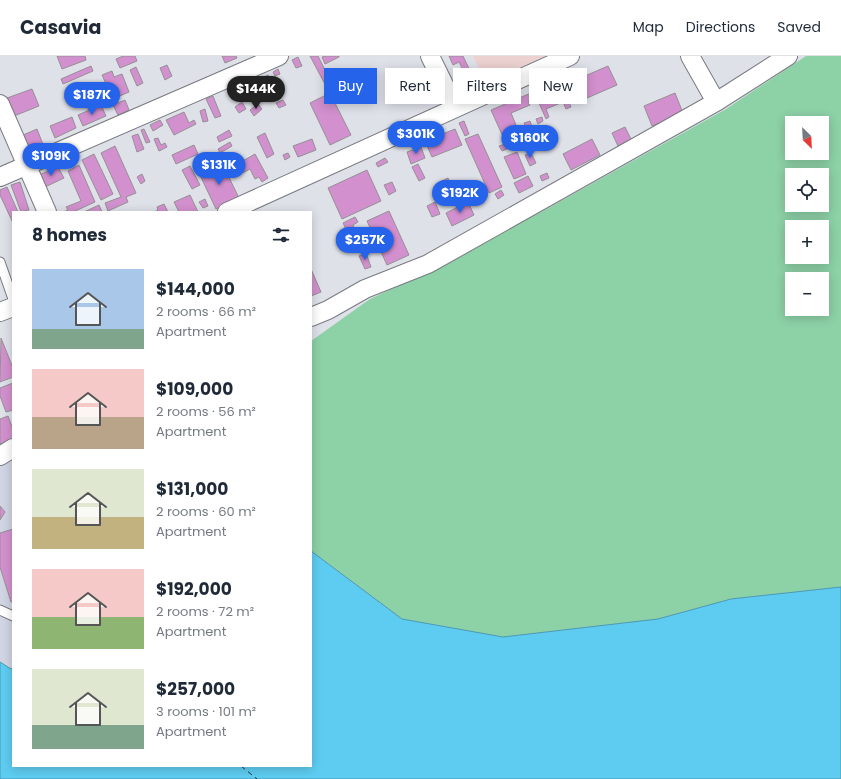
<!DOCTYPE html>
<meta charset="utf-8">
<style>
:root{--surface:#fff;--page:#f2f2f3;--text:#1f2937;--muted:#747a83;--line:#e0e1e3;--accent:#2563eb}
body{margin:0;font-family:Poppins,sans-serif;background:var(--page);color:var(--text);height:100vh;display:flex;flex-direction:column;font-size:15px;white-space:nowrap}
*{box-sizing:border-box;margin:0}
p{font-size:13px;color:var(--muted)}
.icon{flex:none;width:22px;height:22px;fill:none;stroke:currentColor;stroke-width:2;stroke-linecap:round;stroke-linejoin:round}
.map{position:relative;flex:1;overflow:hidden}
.details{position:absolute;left:12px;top:155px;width:300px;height:556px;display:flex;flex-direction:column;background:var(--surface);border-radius:0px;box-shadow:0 2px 10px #0003}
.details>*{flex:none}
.hud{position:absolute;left:324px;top:12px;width:380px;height:36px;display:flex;gap:8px}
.needle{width:26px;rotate:156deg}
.buttons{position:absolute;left:785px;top:60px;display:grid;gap:8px}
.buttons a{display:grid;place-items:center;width:44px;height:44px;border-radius:0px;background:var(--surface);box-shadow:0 2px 10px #0003;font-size:20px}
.price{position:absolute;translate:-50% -34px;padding:0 9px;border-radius:14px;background:var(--accent);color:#fff;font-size:13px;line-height:26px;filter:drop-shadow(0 1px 2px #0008)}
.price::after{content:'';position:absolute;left:50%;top:24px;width:12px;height:9px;margin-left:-6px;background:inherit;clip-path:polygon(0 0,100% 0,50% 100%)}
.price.on{background:#222;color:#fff}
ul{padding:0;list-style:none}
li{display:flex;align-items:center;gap:12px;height:100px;padding:0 20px}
li span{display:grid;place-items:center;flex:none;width:112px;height:80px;border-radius:0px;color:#555}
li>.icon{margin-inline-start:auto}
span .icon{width:48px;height:48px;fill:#fffc;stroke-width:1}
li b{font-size:17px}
h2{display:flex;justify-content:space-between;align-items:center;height:48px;padding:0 20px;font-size:17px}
.chip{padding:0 14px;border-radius:0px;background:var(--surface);box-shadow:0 2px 10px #0003;font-size:14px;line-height:36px}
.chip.on{background:var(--accent);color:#fff}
header{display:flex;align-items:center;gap:24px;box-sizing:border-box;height:56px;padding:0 20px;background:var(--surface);border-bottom:1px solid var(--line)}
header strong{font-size:19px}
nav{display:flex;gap:22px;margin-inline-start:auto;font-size:14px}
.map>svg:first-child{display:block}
.built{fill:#d1d5e3}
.education{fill:#ebd1d0}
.green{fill:#8dd1a7;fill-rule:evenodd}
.water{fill:#5eccf1;stroke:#4a98b3}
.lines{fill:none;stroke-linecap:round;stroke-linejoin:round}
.ferry{stroke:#1b2e35;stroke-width:1;stroke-dasharray:5 4;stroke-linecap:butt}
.building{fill:#d290ce;stroke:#959095}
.service-casing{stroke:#787b81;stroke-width:11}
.minor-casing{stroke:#787b81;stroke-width:20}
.service{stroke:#fff;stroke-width:9}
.minor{stroke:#fff;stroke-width:18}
</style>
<header>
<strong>Casavia</strong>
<nav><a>Map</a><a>Directions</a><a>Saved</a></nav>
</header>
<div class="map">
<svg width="841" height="723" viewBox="0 0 841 723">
<rect width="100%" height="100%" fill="#dfe1e9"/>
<!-- built -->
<path class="built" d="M13,399v212l-2,2 -11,-7v-201z"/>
<!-- education -->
<path class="education" d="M473,0h78l-62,32z"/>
<!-- green -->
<path class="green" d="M806,0h35v531l-110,12 -73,20 -154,18 -102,-18 -91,-68v-210l59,-42 62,-29 118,-63 176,-98zM792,67h30v30h-30zM792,119h30v30h-30zM792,171h30v30h-30zM792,223h30v30h-30z"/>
<!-- water -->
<path class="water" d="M311,495l91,68 101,18 155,-18 73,-20 110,-12v192h-841v-117l11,7 2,-2v99h298z"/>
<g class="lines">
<!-- ferry -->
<path class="ferry" d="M241,710l16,13"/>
</g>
<!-- building -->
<path class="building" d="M57,0h28l1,4 -24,9z
M123,0h12l2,5 -17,7 -4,-9z
M222,0h14l1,2 -12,5z
M310,0h8l15,30 -6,2z
M325,0h14v1l-14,7 -3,-7z
M449,0h14l11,23 -5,3 -10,-20 -6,3z
M298,1l4,9 -6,2 -4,-8z
M167,9l5,11 -7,4 -5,-12z
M91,10l2,5 -30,13 -2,-5z
M608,10l9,19 -30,13 -9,-19z
M136,11l7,16 -6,3 -7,-16z
M278,13l2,5 -5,2 -2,-4z
M112,15l2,6 8,-3 7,18 -16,7 -11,-24z
M268,19l3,6 -14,7 -3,-6z
M431,22l3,6 -17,8 3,8 -5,2 -6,-14z
M562,29l9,22 -5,2 -3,-7 -17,7 3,8 -3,2 -10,-23z
M32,33l7,17 -25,10 -7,-18z
M330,37l21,42 -21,10 -20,-42z
M531,37l2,6 -5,2 2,4 -19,8 8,19 -15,7 -13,-29z
M675,37l8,20 -31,13 -8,-20z
M213,40l8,20 -6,2 -9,-19z
M125,44l4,10 -11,5 -5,-10z
M283,44l3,5 -7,3 -3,-5z
M242,46l4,7 -7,4 -4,-6z
M258,48l4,5 -8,7 -4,-6z
M101,49l5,11 -23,10 -5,-11z
M205,53l3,12 -5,1 -3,-11z
M184,56l5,11 5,-3 2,4 -22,11 -8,-15z
M72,61l4,11 -21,10 -5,-12z
M542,61l1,4 -5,3 -2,-5z
M160,64l3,5 -10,6 -3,-6z
M464,65l5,13 -4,2 -6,-13z
M530,65l2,6 -5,2 -3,-6z
M625,71l6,12 -13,7 -6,-13z
M37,73l7,18 -14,6 -7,-18z
M144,73l6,13 -4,1 -5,-13z
M455,73l7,16 -30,12 -7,-16z
M229,74l3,6 -13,6 -2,-5z
M265,77l9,21 -7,4 -10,-21z
M138,78l6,15 -7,3 -5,-16z
M478,78l24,53 -13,6 -24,-54z
M158,82l3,7 4,-2 2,4 -8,4 -5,-12z
M312,83l4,11 -18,7 -5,-11z
M592,83l8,16 -29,15 -8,-16z
M230,86l2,4 -12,7 -2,-4z
M505,88l2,5 -5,2 -3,-5z
M194,89l4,9 -22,10 -4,-9z
M115,90l21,47 -10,4 2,5 -20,9 -3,-8 16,-6 -20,-44z
M421,91l4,11 -14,6 -4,-12z
M517,96l9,22 -12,5 -10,-22z
M288,97l2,4 -5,3 -2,-5z
M531,97l5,10 -6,3 -5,-11z
M94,98l19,40 -12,6 -19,-40z
M255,98l13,24 -6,4 -3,-5 -4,2 -5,-10 -7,4 -2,-4 -4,2 -3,-5z
M385,102l3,4 -10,5 -2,-4z
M222,107l17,35 -23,11 -17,-36z
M418,108l7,14 -6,3 -7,-14z
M79,109l16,37 -22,10h-10l5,-2 -2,-3 15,-6 -13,-30z
M190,110l10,19 -8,4 -10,-19z
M58,111l6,11 -19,9 -6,-12z
M367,114l14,31 -39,18 -14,-31z
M547,117l2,5 -7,3 -2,-5z
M142,118l3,7 -4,3 -4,-7z
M528,120l5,10 -14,7 -5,-10z
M448,122l6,13 -8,4 -6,-13z
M20,126l9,28 -8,2 -10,-27z
M392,126l4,9 -7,4 -5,-10z
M7,131l11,25h-5v11l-13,-28v-5z
M501,134l3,5 -6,4 -3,-5z
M190,139l8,17h-19l-5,-10z
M205,143l3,7 -5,2 -4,-6z
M435,146l5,12 -8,3 -5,-11z
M468,146l6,13 -22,11 -6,-13z
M164,148l4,8h-14l4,-2 -1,-3z
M99,149l3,7h-18z
M389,155l20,44 -22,10 -20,-44z
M355,161l3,5 -5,3 5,12 8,-4 6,12 -15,7 -14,-29z
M366,197l5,14 -6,2 -6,-13z
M311,213l10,23 -10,4z
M1,282l12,30v9l-13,5z
M13,327v27l-7,2 -6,-16v-8z
M8,360l5,13v11l-13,4v-25z
M0,450l5,6 -5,8z
M13,473v73h-2l-11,-35v-34z"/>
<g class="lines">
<defs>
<path id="service" d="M0,206l13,37
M0,554l13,6"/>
<path id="minor" d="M430,0l25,51
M690,0l26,46
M0,48l47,108
M0,121l279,-121
M227,156l343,-156
M0,256l13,-5
M311,261l17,-7 37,-21 63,-25 288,-162 72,-46
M0,400l13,-8"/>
</defs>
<!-- service casing -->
<use href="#service" class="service-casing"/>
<!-- minor casing -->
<use href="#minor" class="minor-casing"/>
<!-- service -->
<use href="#service" class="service"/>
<!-- minor -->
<use href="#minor" class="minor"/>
</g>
</svg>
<div class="buttons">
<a><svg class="needle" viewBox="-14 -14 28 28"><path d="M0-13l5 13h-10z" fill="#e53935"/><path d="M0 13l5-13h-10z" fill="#747a83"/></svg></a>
<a><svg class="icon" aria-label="locate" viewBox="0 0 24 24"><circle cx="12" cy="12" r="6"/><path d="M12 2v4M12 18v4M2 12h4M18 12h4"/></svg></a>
<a>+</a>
<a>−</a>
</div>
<b class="price on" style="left:256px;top:54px">$144K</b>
<b class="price" style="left:92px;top:60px">$187K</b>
<b class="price" style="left:416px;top:99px">$301K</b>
<b class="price" style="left:530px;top:103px">$160K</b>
<b class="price" style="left:51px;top:121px">$109K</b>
<b class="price" style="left:219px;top:130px">$131K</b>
<b class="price" style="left:460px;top:158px">$192K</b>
<b class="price" style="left:365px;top:205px">$257K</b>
<div class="hud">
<a class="chip on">Buy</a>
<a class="chip">Rent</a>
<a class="chip">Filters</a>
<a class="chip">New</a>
</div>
<section class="details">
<h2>8 homes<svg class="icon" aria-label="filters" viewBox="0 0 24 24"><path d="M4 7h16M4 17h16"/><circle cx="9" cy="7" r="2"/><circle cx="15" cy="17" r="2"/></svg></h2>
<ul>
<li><span style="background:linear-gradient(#a9c7e8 75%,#7fa58c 0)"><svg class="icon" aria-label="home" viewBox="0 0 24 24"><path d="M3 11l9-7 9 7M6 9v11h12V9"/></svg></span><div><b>$144,000</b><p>2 rooms · 66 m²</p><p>Apartment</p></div></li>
<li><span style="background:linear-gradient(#f6c9c9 60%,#b9a48a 0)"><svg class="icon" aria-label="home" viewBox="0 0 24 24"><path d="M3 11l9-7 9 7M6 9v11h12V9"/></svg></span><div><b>$109,000</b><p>2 rooms · 56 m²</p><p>Apartment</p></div></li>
<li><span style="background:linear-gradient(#dfe7d0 60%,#c2b280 0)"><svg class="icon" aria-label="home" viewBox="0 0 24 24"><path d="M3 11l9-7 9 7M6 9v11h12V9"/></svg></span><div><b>$131,000</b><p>2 rooms · 60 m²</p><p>Apartment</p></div></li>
<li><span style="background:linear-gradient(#f6c9c9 60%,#8fb573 0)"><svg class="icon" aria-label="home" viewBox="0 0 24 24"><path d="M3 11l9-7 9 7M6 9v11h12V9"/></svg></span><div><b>$192,000</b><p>2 rooms · 72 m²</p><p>Apartment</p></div></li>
<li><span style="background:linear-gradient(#dfe7d0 70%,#7fa58c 0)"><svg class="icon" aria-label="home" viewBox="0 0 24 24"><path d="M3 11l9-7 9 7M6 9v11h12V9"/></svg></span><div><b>$257,000</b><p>3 rooms · 101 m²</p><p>Apartment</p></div></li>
</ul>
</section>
</div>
